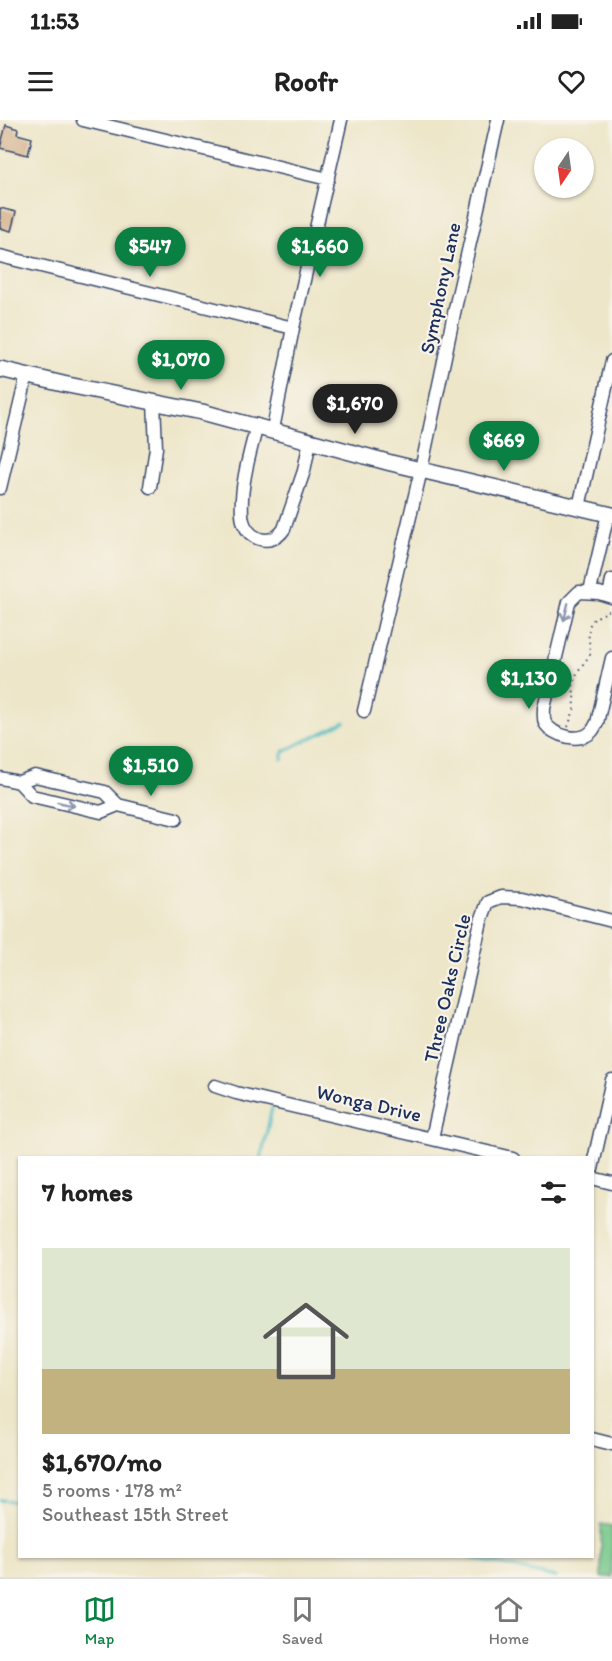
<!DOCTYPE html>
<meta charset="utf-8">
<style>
:root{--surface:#fff;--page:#f6f6f6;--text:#222;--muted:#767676;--line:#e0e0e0;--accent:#0b8043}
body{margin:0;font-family:Itim,sans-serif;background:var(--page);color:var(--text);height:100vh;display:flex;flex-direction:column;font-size:22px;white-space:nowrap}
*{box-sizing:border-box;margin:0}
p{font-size:20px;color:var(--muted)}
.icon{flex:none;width:33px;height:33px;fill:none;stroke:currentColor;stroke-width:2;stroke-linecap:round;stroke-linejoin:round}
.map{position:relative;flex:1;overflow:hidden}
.drawer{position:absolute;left:18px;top:1036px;width:576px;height:402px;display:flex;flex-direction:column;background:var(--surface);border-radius:0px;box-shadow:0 2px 4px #0004}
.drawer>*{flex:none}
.needle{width:39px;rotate:193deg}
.tools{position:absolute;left:534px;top:18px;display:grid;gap:12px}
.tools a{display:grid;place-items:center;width:60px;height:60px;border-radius:50%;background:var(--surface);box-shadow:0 2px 4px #0004;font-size:30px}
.price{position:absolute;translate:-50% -51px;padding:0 14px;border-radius:21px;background:var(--accent);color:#fff;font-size:20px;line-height:39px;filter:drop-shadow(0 2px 3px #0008)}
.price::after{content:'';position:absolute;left:50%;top:36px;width:18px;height:14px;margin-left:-9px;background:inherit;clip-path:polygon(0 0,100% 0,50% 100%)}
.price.on{background:#222;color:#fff}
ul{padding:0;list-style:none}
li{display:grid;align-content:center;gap:12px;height:318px;padding:0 24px}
li span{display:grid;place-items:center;height:186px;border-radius:0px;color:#555}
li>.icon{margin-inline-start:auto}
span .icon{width:108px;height:108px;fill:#fffc;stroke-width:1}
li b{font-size:26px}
h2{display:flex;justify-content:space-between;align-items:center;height:72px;padding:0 24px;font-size:26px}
.status{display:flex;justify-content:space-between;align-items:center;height:42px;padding:0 30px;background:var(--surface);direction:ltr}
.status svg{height:16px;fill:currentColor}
header{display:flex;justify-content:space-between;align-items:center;height:78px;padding:0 24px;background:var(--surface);font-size:27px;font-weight:800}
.tabs{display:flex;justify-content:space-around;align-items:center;height:84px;border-top:2px solid var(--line);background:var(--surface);font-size:16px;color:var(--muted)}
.tabs a{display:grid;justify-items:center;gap:3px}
.tabs .on{color:var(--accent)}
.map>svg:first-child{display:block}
.green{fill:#75c789;stroke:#487b74;stroke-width:1.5}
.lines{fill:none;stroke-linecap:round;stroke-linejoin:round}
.stream{stroke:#4cbbc1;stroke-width:3}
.building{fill:#d4b28e}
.minor-casing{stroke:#3a4a6e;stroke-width:15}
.major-casing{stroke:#3a4a6e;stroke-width:18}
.path{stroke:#3a4a6e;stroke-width:2;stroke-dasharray:1.5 4.5;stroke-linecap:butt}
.minor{stroke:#fff;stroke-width:12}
.major{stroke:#fff;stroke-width:15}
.oneway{stroke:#8d97ae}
.labels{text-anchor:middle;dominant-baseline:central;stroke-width:4.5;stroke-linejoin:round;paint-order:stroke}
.street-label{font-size:20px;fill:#1b2f5e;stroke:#f7f3e8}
</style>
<div class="status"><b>11:53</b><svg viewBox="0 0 49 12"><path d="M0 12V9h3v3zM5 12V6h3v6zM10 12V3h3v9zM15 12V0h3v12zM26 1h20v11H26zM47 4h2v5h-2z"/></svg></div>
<header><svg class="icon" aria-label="menu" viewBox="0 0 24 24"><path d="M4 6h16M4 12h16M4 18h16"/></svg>Roofr<svg class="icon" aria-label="heart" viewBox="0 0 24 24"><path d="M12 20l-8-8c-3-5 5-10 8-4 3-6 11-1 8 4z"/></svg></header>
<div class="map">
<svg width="612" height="1457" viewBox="0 0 612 1457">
<rect width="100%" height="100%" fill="#f7f3e8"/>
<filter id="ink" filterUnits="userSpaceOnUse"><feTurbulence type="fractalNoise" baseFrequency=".0167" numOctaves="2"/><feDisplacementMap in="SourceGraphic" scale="12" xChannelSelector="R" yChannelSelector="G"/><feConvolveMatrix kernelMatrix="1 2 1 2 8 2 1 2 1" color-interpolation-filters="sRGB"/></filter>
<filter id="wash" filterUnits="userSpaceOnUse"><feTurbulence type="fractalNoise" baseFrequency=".008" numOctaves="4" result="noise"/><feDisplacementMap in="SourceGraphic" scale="24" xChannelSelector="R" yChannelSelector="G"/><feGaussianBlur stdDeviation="1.35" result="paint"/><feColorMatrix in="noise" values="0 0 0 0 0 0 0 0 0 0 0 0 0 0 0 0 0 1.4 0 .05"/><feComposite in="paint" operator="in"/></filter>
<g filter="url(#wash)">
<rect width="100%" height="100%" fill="#ede6c9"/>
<!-- green -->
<path class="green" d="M601,1404l11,2v51h-11z"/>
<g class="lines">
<!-- stream -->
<path class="stream" d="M282,639l2,-8 61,-29
M261,1038l11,-50
M0,1380l20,2
M466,1437l90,20"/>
</g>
<g id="blocks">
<!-- building -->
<path class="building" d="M6,5l12,4 -1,5 15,4 -4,17 -28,-7z
M0,88l16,4 -5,19 -11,-3z"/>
</g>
</g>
<g filter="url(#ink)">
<use href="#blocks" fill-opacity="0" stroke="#3a4a6e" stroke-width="1.5"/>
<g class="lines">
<defs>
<path id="minor" d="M83,0l245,59
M0,136l293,72
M257,305c-7,28 -17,60 -15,89 1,24 28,36 42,15l20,-58 6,-31
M273,309l20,-101 48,-208
M150,367l6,-39 -2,-46
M0,368l27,-113
M579,387l33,-146
M590,471l18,-77
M609,476l3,-16
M612,477l-13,-4 -20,-1 -10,10 -25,106c0,5 -1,10 1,15 8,13 36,21 47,8 2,-2 3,-5 5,-8l15,-65
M364,591l57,-241 35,-166 42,-184
M0,658l19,4 16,-6 70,16 13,13 58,14
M19,662l13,14 69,16 17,-7
M215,966l21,7 277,65
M432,1018l49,-217 7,-19 13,-5 21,1 90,23
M592,1049l20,-89
M592,1058l20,5
M592,1319l20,5"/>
<path id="major" d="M0,249l63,15 139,28 189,51 221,52"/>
</defs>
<!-- minor casing -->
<use href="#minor" class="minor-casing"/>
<!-- major casing -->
<use href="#major" class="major-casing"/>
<!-- path -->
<path class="path" d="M568,607l7,-20 -2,-24 5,-12 12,-16c0,-22 -9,-34 18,-43l-1,-5"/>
<!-- minor -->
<use href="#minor" class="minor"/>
<!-- major -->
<use href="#major" class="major"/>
</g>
<!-- one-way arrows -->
<defs><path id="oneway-shaft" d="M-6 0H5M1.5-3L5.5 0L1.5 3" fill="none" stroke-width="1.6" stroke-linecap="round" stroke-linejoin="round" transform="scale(1.5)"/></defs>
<g class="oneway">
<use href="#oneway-shaft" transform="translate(566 492) rotate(104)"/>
<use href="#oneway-shaft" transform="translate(66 684) rotate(13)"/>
</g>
</g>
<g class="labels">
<!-- street labels -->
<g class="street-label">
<text transform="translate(440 168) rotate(-78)">Symphony Lane</text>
<text transform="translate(447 868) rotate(-77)">Three Oaks Circle</text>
<text transform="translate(369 983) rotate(13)">Wonga Drive</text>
</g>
</g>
</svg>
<div class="tools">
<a><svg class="needle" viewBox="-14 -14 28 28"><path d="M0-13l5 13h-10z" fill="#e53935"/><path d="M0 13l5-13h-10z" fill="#767676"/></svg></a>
</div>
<b class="price" style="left:150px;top:158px">$547</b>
<b class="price" style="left:320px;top:158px">$1,660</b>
<b class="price" style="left:181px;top:271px">$1,070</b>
<b class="price on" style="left:355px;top:315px">$1,670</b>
<b class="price" style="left:504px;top:352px">$669</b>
<b class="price" style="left:529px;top:590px">$1,130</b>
<b class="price" style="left:151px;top:677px">$1,510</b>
<section class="drawer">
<h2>7 homes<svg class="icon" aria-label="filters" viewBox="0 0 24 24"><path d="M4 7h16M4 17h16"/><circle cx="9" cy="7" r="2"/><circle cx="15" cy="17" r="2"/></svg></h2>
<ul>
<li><span style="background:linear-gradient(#dfe7d0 65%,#c2b280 0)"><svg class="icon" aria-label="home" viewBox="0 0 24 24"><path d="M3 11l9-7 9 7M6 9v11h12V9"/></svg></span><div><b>$1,670/mo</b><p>5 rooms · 178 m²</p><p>Southeast 15th Street</p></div></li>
</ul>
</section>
</div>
<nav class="tabs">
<a class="on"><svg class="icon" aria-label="map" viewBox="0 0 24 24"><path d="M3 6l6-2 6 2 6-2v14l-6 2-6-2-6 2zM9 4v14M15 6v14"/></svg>Map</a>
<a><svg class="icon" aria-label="saved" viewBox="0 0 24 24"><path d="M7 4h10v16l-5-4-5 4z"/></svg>Saved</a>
<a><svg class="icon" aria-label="home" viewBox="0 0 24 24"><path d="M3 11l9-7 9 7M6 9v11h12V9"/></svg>Home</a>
</nav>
